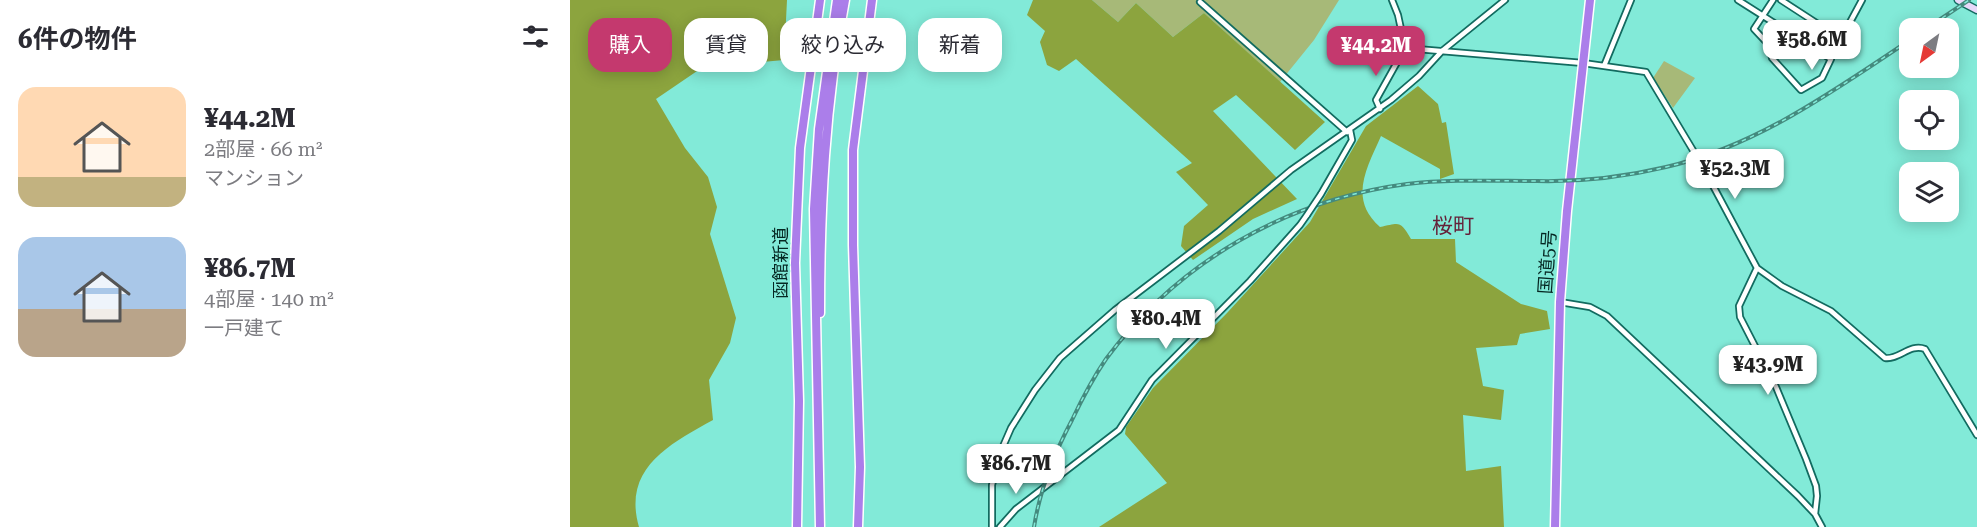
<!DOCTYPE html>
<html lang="ja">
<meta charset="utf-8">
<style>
:root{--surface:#fff;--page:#f2f2f3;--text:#2b2b33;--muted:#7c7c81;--accent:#c4396e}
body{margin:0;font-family:"Roboto Serif","Noto Sans JP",serif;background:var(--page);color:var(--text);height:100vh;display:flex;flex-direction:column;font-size:22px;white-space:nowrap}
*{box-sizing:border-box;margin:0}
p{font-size:20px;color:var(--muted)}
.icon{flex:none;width:33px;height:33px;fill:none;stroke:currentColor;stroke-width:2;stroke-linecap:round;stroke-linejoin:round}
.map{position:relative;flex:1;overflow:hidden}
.panel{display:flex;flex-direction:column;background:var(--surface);width:570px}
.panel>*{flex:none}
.hud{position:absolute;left:18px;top:18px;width:570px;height:54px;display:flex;gap:12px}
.needle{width:39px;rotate:213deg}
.fabs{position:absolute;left:1329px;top:18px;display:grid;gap:12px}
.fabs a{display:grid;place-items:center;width:60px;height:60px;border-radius:12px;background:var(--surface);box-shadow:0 3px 15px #0003;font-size:30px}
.price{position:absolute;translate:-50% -51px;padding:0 14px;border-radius:12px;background:#fff;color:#222;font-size:20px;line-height:39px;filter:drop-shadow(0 2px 3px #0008)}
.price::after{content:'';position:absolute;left:50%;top:36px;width:18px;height:14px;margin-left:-9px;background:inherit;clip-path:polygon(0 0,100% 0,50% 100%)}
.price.active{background:var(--accent);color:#fff}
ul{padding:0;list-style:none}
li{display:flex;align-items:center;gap:18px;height:150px;padding:0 18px}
li span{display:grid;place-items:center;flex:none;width:168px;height:120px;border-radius:18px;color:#555}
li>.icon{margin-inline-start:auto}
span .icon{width:72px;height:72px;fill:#fffc;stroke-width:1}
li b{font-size:26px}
h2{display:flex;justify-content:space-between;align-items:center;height:72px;padding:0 18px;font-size:26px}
.pill{padding:0 21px;border-radius:18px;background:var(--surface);box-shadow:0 3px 15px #0003;font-size:21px;line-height:54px}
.pill.active{background:var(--accent);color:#fff}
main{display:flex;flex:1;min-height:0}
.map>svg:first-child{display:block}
.green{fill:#a7b978}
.forest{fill:#8ca43e}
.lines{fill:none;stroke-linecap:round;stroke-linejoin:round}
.street-casing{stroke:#126b60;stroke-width:8}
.secondary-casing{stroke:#126b60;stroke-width:9}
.highway-casing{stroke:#fff;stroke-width:11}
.street{stroke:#fff;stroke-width:4.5}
.secondary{stroke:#e6d8f9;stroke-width:6}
.highway{stroke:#ab7eea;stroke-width:8}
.rail-casing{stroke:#448a7e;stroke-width:4}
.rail{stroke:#82ead8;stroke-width:1.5;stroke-dasharray:4.5;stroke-linecap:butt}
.street-bridge-casing{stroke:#126b60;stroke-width:8;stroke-linecap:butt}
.street-bridge{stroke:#fff;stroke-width:4.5}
.labels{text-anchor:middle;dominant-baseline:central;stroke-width:4.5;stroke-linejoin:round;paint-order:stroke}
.street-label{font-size:18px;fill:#052722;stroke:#82ead8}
.quarter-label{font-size:21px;fill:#652139;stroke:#82ead8}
</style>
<main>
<section class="panel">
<h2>6件の物件<svg class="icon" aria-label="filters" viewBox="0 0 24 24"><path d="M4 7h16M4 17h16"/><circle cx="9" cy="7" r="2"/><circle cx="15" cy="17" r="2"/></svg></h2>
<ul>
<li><span style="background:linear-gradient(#ffd9b3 75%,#c2b280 0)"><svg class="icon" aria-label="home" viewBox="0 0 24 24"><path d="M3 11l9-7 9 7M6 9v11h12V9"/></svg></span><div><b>¥44.2M</b><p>2部屋 · 66 m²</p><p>マンション</p></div></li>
<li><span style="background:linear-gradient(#a9c7e8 60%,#b9a48a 0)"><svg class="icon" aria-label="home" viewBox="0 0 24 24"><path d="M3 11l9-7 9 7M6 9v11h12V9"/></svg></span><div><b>¥86.7M</b><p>4部屋 · 140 m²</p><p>一戸建て</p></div></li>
</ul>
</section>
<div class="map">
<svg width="1407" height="527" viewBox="0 0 1407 527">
<rect width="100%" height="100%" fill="#82ead8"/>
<!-- green -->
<path class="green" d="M522,0h247l-25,40 -34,42 -76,-69 -31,24 -37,-34 -18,19z
M1094,61l31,17 -22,30 -20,-30z"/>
<!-- forest -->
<path class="forest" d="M0,0h217l-3,60 -81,7 -47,32 29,49 23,29 9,30 -7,27 26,84 -6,25 -21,37 4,40c-43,24 -91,48 -74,107h-69z
M463,0h59l26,22 18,-19 37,34 31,-24 121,109 -30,28 -59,-55 -23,16 84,88 -44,20 -60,41 -12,-14 3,-20 24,-21 -32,-33 16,-9 -116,-104 -17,12 -12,-6 -7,-23 5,-11 -18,-16z
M848,86l20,18 4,19 4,-1 8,52 -14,5v-10l-59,-33c-14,32 -33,63 -1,91 20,-4 20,-7 31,12h44l1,23 65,42 26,7 3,18 -30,5 -3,11 -41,3 7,38 21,4 -3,30 -38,-5 3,56 35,-5 3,61h-405l68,-44 -42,-49 1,-7 27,-39 74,-75 83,-91 56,-96z"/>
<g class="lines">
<defs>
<path id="street" d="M1168,0l93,59 -9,19 -21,12 -29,-32 -3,-13 -15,-16 19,-29
M1211,0l60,39 21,-39
M630,2l147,130
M835,48l178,15 63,9 57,95 54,101 25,18 49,25 54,47c14,2 25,-15 40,-9l52,86
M1034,66l27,-66
M810,109l-4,-9 29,-52 -7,-33 -6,-15
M751,194l31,-54 -2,-10
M1187,268l-18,38 1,11 36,70 30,72 10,27 1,10 -2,18 7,13
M990,302l30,5 17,9 191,180 17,18
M422,527v-42l9,-34 10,-23 24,-38 25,-32 55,-48 104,-79 72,-61 100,-70 28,-24 23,-25 63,-51
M430,527l16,-18 103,-79 33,-50 98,-99 50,-56 7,-10"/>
<path id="secondary" d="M1388,0l19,10"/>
<path id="highway" d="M250,313c0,-105 5,-210 25,-313
M227,527l2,-126 -4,-138 5,-115 20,-148
M250,527l-6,-318 5,-80 18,-129
M288,527l2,-60 -7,-222v-95l19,-150
M985,527l5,-225 7,-91 23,-211"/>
</defs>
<!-- street casing -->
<use href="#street" class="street-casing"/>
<!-- secondary casing -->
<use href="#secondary" class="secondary-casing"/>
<!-- highway casing -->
<use href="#highway" class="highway-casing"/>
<!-- street -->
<use href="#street" class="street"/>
<!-- secondary -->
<use href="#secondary" class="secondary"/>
<!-- highway -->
<use href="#highway" class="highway"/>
<defs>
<path id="rail" d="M1357,28l42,-28
M464,527c6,-38 20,-73 38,-107 10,-21 21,-42 34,-61 73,-98 181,-159 301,-175 43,-5 87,-3 130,-3 43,1 87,-4 129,-14 91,-21 167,-76 244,-127"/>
</defs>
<!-- rail casing -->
<use href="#rail" class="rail-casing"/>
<!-- rail -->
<use href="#rail" class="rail"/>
<defs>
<path id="street-bridge" d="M737,215l14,-21"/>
</defs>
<!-- street-bridge casing -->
<use href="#street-bridge" class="street-bridge-casing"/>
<!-- street-bridge -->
<use href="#street-bridge" class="street-bridge"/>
</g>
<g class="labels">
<!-- street labels -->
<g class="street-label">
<text transform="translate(977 262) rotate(-86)">国道5号</text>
<text transform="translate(210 263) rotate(-90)">函館新道</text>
</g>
<!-- quarter labels -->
<g class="quarter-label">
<text x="883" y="226">桜町</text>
</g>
</g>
</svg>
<div class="fabs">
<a><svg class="needle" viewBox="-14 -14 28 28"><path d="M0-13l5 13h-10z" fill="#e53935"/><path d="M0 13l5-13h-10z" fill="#7c7c81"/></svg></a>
<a><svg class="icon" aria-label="locate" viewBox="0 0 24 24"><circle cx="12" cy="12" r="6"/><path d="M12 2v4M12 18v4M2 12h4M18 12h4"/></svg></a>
<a><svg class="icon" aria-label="layers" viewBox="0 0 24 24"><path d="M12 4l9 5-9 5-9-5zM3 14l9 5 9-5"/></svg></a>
</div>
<b class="price" style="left:1242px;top:71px">¥58.6M</b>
<b class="price active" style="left:806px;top:77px">¥44.2M</b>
<b class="price" style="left:1165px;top:200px">¥52.3M</b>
<b class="price" style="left:596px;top:350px">¥80.4M</b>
<b class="price" style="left:1198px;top:396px">¥43.9M</b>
<b class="price" style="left:446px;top:495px">¥86.7M</b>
<div class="hud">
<a class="pill active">購入</a>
<a class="pill">賃貸</a>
<a class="pill">絞り込み</a>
<a class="pill">新着</a>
</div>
</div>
</main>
